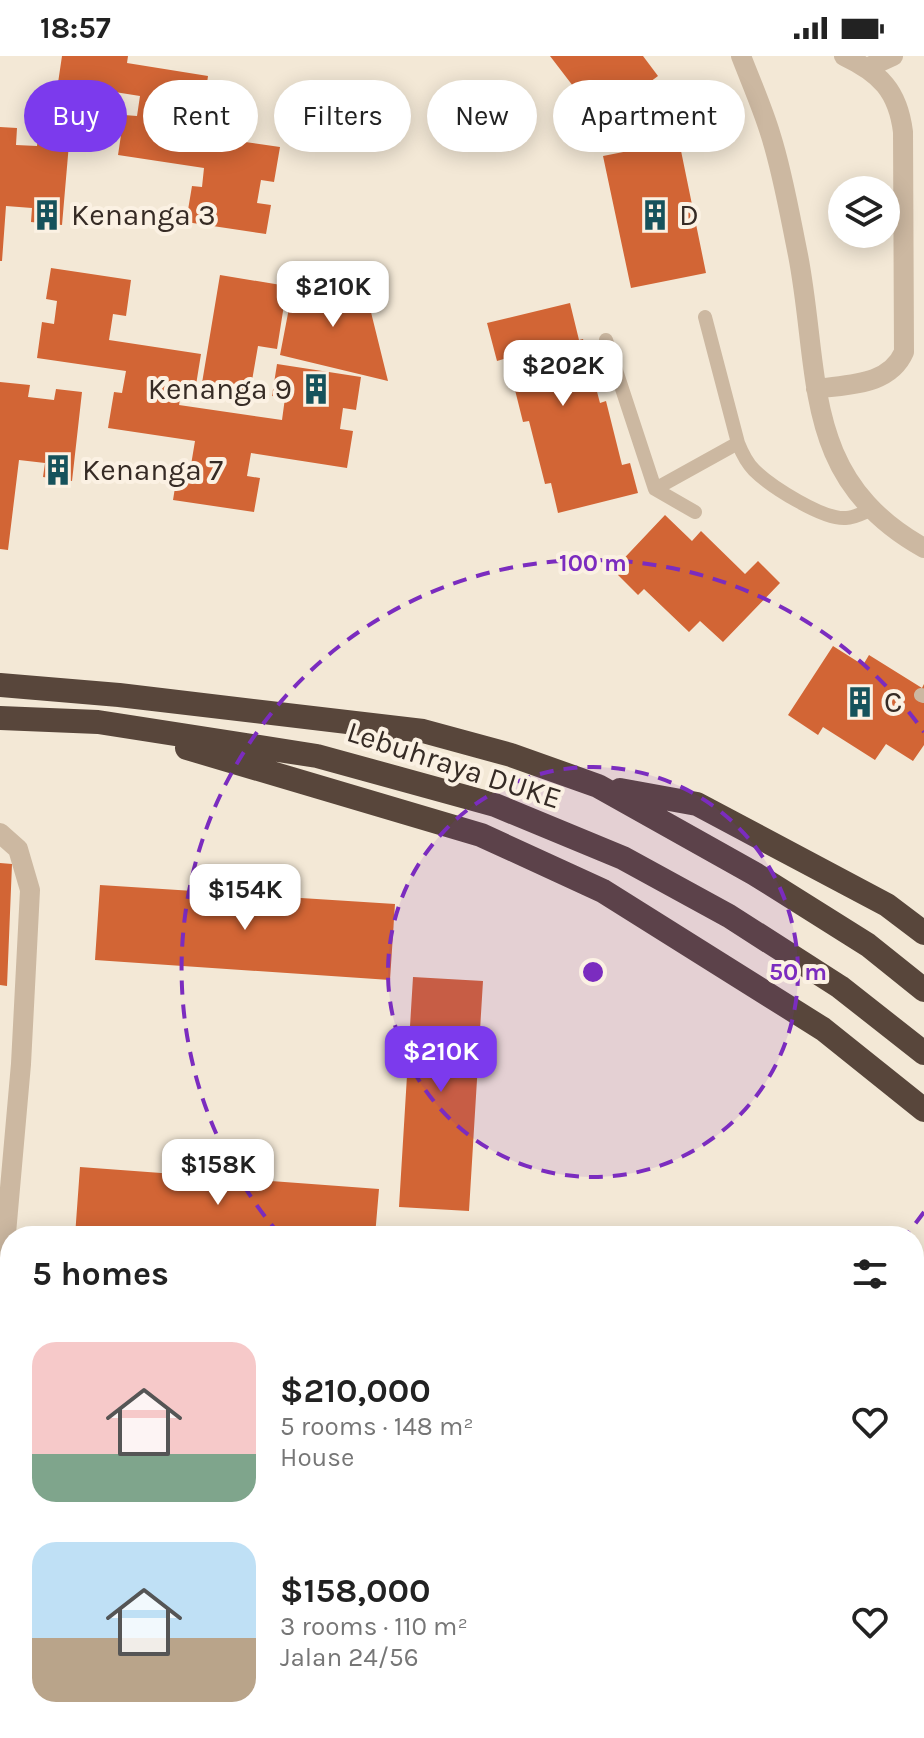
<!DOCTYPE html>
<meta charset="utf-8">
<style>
:root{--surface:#fff;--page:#f6f6f6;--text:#222;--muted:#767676;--accent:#7c3aed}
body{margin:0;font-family:Karla,sans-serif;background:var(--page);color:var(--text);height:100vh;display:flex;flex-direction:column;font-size:30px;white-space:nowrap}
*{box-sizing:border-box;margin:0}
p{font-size:26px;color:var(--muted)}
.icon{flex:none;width:44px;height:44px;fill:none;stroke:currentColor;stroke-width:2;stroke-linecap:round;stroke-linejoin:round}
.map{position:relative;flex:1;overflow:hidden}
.side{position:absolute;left:0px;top:1170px;width:924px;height:512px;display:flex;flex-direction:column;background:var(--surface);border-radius:32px 32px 0 0;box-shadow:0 4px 20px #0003}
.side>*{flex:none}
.guide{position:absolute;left:24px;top:24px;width:876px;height:72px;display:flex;gap:16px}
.fabs{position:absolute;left:828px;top:120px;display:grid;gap:16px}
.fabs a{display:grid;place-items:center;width:72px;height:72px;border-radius:50%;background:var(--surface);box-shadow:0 4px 20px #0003;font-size:40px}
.price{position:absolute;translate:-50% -68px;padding:0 18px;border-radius:16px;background:#fff;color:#222;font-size:26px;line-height:52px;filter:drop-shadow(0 2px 4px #0008)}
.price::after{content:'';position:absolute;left:50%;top:48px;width:24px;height:18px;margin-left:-12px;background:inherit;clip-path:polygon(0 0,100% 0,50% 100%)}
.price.on{background:var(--accent);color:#fff}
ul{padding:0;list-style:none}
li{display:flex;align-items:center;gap:24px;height:200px;padding:0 32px}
li span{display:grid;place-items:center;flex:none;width:224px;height:160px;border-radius:24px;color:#555}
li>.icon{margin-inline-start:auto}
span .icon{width:96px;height:96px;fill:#fffc;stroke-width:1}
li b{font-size:34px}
h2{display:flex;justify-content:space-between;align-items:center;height:96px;padding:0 32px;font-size:34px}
.chip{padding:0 28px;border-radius:36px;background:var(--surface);box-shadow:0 4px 20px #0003;font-size:28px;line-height:72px}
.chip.on{background:var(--accent);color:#fff}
.status{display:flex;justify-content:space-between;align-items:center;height:56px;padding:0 40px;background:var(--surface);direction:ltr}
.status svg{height:22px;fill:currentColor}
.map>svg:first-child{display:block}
.building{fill:#d26535}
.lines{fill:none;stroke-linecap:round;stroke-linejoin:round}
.lane{stroke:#ccb8a1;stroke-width:14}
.street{stroke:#ccb8a1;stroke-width:20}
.highway{stroke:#58463b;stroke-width:24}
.ring{fill:none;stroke:#7b2cbf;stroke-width:4;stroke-dasharray:14 10}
.labels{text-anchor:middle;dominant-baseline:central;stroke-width:8;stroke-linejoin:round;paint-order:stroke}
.poi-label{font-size:30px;fill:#362b25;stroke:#fbf1e3;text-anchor:start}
.street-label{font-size:30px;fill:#362b25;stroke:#fbf1e3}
.centre{fill:#7b2cbf;stroke:#fbf1e3;stroke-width:4}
.ring-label{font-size:24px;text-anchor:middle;font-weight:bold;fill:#7b2cbf;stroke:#fbf1e3;stroke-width:8;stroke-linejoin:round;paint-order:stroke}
</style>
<div class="status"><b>18:57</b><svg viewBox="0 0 49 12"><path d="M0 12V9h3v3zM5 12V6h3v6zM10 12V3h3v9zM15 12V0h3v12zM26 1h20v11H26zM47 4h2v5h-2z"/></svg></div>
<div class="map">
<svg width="924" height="1682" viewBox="0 0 924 1682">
<rect width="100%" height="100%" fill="#f3e8d6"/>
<!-- building -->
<path class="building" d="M62,0h66l-1,7 81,13 -5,35 -11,-1 -4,24 92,13 -6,35 -13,-2 -4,23 14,2 -5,29 -80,-12 6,-36 10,1 2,-19 -86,-13 6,-40 13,1 3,-20 -82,-13z
M550,0h93l15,20 -59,44z
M0,71l17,1 -1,17 21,1 2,-17 31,3 -8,93 -31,-3 1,-14 -26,-2 -4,55h-2z
M679,85l27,132 -75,15 -28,-132z
M51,212l80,12 -5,36 -13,-2 -4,26 92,14 -5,31 -13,-2 -4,22 103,15 3,-22 -13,-2 5,-32 84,13 -5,33 -13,-2 -3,21 13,2 -6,37 -96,-15 -4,23 13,2 -6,34 -81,-12 6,-37 12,2 4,-24 -87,-13 6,-36 8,1 4,-22 -89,-13 5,-36 12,2 3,-23 -11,-2z
M220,219l67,11 -10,63 -19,-3 -9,52 -48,-9z
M295,221l71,15 22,89 -108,-26z
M570,247l9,37 4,-1 17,64 6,-2 16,64 8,-2 8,30 -80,20 -7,-30 -6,1 -16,-63 -6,1 -16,-64 -10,3 -10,-38z
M0,326l30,3 -2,12 26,3 2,-11 26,3 -10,89 -29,-4 2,-14 -26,-3 -11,90 -8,-1z
M665,459l27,26 9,-10 44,43 13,-13 22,22 -57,59 -23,-21 -11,11 -45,-43 -6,6 -25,-25z
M833,590l30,19 6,-10 53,33 2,-4v61l-11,16 -27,-17 -11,16 -52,-33 -5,8 -30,-20z
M0,807l12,1 -5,122 -7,-1z
M100,829l295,19 -5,76 -295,-20z
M413,921l70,4 -14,230 -70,-4z
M80,1111l299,22 -4,47h-300z
M161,1672h142v10h-142z"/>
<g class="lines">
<!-- lane -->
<path class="lane" d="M705,261l33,126c4,10 8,19 16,27 16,16 69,50 92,48 8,0 17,-5 24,-8
M606,284l49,149
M695,456l-40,-23 83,-46
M921,639l3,1"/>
<!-- street -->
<path class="street" d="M741,0c10,26 22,53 30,80 12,38 19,80 27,119 23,119 2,224 126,293
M869,11l24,-11
M816,333c32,-5 73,-3 88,-37l-1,-220c-5,-41 -23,-59 -59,-76
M0,777l18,16 12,41 -9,174 -21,237
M914,1311l10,8
M914,1398l10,-11
M0,1411l10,5
M0,1640h10
M69,1672v10
M537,1672l16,10
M660,1682l8,-10"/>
<!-- highway -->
<path class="highway" d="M0,629l119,10 304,36 88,24 87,31 157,88 113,71 56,45
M0,662l98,4 219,34 178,49 128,53 106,58 111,71 84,66
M187,692l294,87 122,56 220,138 101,81
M620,734l77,14 190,101 37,28"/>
</g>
<!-- distance rings -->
<circle cx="593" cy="916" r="205" fill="#7b2cbf" fill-opacity=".12"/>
<g class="ring">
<circle cx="593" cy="916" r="205"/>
<path d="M924 1156A409 409 0 0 1 906 1179M280 1179A409 409 0 1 1 924 676"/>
</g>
<!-- icons -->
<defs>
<symbol id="building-bare" viewBox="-9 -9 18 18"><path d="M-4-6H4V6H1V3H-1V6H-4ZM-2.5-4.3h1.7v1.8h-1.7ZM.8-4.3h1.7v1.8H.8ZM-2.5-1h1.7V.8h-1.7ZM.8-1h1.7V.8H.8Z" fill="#16525b" stroke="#fbf1e3" stroke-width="2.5" paint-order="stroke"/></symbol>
</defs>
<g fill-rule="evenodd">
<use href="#building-bare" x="25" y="137" width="44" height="44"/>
<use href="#building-bare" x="633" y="137" width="44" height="44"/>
<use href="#building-bare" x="294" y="311" width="44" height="44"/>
<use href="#building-bare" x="36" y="392" width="44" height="44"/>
<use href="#building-bare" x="838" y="624" width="44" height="44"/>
</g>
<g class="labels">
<!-- poi labels -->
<g class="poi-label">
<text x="71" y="159">Kenanga 3</text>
<text x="679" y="159">D</text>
<text x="292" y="333" text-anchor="end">Kenanga 9</text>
<text x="82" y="414">Kenanga 7</text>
<text x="884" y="646">C</text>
</g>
<!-- street labels -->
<g class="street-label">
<text transform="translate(454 709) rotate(18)">Lebuhraya DUKE</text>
</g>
</g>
<circle cx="593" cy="916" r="12" class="centre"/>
<g class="ring-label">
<text x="593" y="515">100 m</text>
<text x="798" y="924">50 m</text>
</g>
</svg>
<div class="fabs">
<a><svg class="icon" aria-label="layers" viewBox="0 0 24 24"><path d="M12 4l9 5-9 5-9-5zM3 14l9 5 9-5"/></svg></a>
</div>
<b class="price" style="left:333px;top:273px">$210K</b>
<b class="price" style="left:563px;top:352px">$202K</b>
<b class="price" style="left:245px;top:876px">$154K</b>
<b class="price on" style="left:441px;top:1038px">$210K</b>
<b class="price" style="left:218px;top:1151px">$158K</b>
<div class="guide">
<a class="chip on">Buy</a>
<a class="chip">Rent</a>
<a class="chip">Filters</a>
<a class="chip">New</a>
<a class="chip">Apartment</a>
</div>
<section class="side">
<h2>5 homes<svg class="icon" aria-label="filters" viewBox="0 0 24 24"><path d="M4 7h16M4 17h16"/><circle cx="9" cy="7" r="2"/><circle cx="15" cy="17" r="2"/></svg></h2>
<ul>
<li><span style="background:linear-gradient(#f6c9c9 70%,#7fa58c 0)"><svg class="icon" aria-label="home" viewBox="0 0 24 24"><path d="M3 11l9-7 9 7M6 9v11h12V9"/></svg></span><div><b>$210,000</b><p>5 rooms · 148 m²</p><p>House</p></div><svg class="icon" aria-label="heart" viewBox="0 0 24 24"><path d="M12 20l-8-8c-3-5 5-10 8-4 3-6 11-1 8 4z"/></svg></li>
<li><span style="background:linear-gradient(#bfe0f5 60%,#b9a48a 0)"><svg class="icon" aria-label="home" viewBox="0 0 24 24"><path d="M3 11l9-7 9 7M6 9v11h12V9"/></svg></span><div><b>$158,000</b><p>3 rooms · 110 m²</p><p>Jalan 24/56</p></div><svg class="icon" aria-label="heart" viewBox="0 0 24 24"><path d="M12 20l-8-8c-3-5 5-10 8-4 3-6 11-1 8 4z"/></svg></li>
</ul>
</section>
</div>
